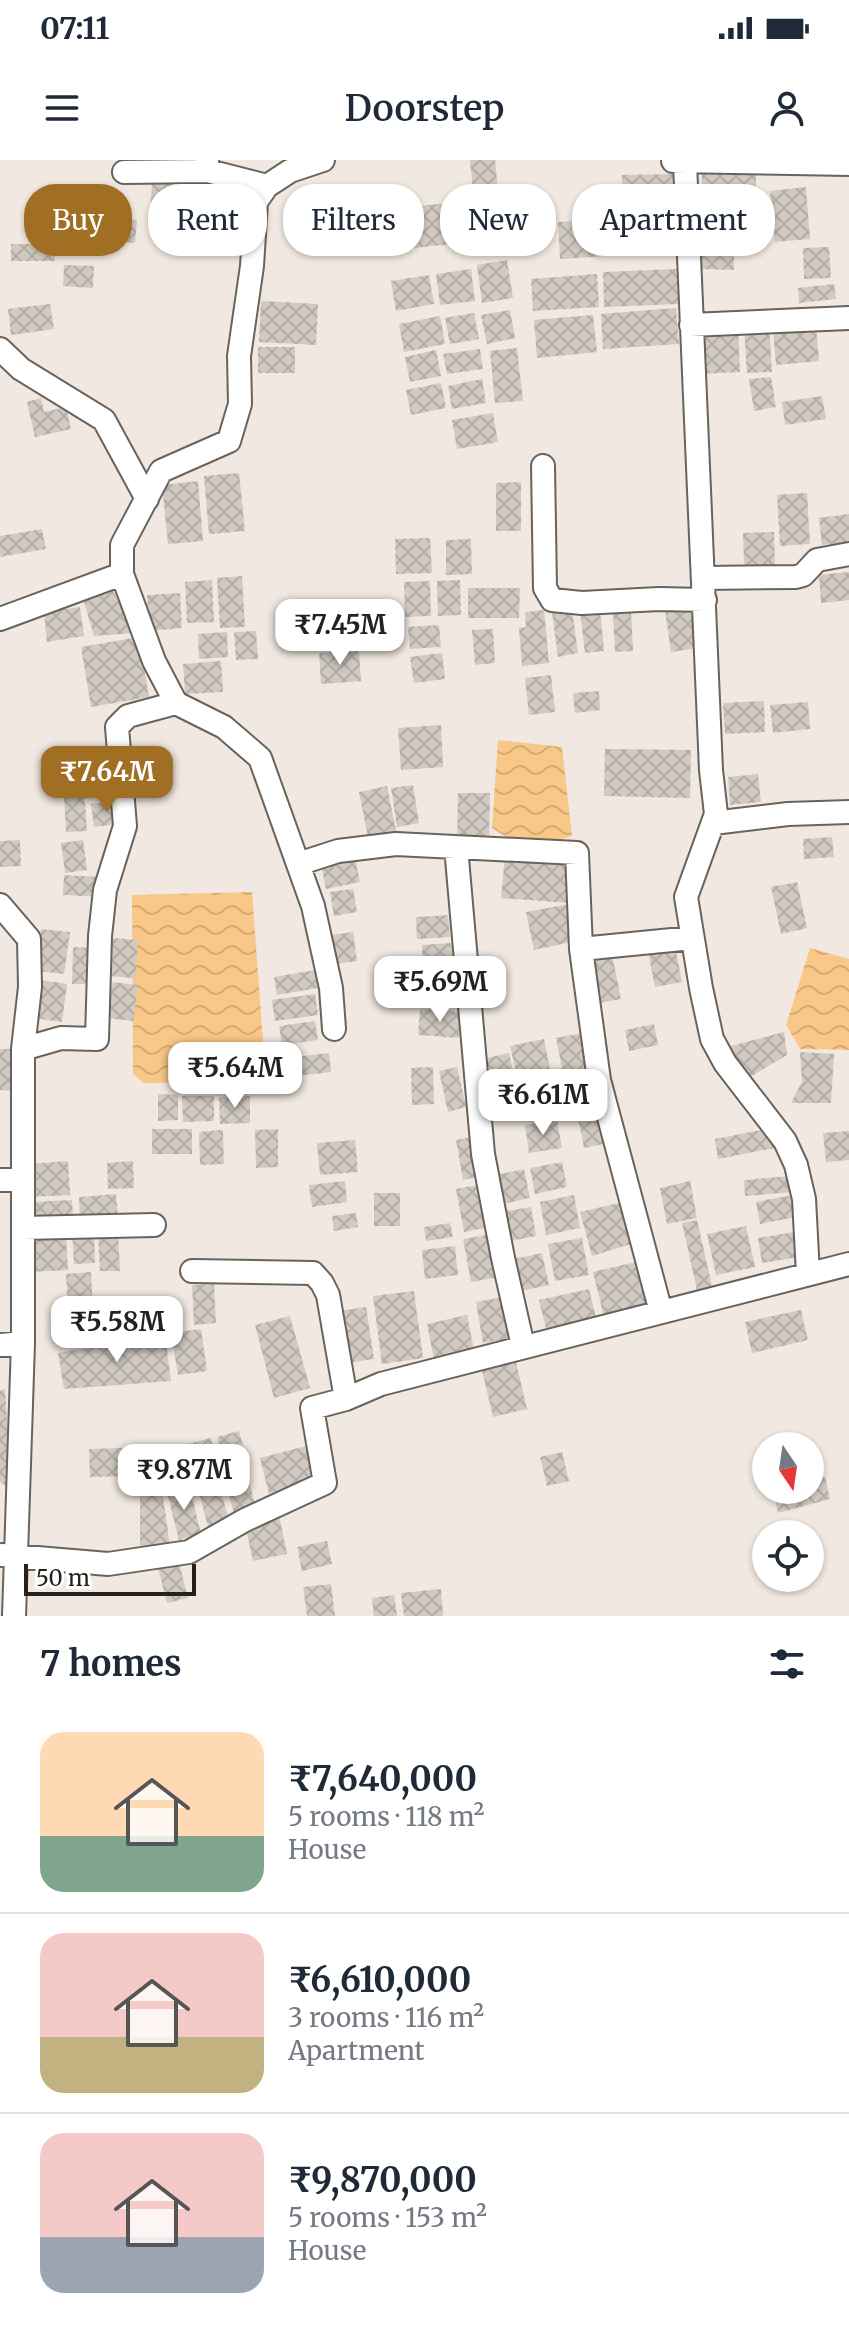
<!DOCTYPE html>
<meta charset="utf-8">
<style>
:root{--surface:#fff;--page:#f2f2f3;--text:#1f2937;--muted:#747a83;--line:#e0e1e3;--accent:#a06f24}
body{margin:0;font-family:Merriweather,serif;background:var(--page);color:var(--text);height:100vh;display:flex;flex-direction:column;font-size:30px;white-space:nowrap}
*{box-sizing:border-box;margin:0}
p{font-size:26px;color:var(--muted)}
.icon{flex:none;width:44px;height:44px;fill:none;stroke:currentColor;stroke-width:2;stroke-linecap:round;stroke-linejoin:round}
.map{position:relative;height:1456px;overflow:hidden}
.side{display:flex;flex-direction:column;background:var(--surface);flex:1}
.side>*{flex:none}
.top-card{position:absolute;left:24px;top:24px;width:802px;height:72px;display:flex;gap:16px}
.needle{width:52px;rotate:167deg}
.controls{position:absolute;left:752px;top:1272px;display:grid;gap:16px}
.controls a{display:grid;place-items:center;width:72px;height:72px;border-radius:50%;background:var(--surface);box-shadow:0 2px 6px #0004;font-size:40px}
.scale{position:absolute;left:24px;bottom:20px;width:172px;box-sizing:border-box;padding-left:8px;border:4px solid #24221f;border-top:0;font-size:22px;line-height:28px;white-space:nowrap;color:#24221f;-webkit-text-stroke:6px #fff;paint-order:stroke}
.price{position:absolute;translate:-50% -68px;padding:0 18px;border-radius:16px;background:#fff;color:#222;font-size:26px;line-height:52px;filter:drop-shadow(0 2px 4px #0008)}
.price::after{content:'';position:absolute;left:50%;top:48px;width:24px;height:18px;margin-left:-12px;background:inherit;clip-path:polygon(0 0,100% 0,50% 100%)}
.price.active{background:var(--accent);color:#fff}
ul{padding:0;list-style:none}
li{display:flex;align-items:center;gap:24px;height:200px;padding:0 40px}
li+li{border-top:2px solid var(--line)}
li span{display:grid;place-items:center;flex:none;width:224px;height:160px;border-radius:24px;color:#555}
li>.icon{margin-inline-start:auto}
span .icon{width:96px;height:96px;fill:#fffc;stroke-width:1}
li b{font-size:34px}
h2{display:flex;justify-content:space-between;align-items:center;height:96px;padding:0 40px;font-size:34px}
.pill{padding:0 28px;border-radius:32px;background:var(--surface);box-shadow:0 2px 6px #0004;font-size:28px;line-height:72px}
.pill.active{background:var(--accent);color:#fff}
.status{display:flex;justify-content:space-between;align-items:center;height:56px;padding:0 40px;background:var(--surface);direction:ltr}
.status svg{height:22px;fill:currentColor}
header{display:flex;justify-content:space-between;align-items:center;height:104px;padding:0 40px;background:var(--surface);font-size:36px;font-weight:600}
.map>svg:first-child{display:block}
.water{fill:url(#water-waves)}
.building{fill:url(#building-cross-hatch)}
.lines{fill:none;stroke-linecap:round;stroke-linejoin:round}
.minor-casing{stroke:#69635b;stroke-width:26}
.minor{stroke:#fff;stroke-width:22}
</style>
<div class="status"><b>07:11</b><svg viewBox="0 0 49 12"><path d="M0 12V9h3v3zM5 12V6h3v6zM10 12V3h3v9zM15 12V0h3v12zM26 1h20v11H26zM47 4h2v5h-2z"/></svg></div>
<header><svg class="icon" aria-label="menu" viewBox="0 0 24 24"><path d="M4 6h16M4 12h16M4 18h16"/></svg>Doorstep<svg class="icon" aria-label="person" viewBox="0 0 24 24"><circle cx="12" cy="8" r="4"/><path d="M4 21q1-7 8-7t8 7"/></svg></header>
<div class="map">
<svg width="849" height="1456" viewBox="0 0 849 1456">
<defs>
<pattern id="water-waves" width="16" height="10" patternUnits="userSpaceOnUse" patternTransform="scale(2)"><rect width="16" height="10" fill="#f9c787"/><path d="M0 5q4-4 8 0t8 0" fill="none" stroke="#d5ab74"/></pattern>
<pattern id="building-cross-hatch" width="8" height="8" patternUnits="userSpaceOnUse" patternTransform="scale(2)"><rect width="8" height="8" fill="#d1cac2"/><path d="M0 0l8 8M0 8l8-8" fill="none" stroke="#b3ada6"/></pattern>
</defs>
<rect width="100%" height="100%" fill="#f1e9e1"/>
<!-- water -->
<path class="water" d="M498,580l64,7 10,89 -44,15 -36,-23z
M252,732l13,176 -10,14 -111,1 -11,-9 -1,-179z
M810,788l39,11v91l-49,-1 -14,-24z"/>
<!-- building -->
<path class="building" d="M470,0h25l4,40 -25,2z
M675,14v69l-52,1 -1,-69z
M702,14h54v57h-22v39l-33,-1z
M152,17h41l-1,29h-41z
M806,27l4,52 -35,3 -5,-51z
M46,37l19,1 -1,27 -15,-1v17l-20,-1 1,-27 15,1z
M447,43l4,41 -64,7 -5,-41z
M496,53l4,35 -26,3 -4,-34z
M154,54l39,3 -2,26 -39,-2z
M69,55l68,5 -2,23 -68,-5z
M605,59l2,37 -47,3 -2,-37z
M203,60l42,3 -2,28 -42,-3z
M11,84h44v17h-44z
M829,87l2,31 -27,1 -1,-31z
M507,100l6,38 -31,5 -5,-38z
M64,105l30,1 -1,22 -30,-2z
M471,109l4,32 -35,4 -4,-31z
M677,109l2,35 -75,3 -1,-35z
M597,114l2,33 -66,4 -2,-32z
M429,115l5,29 -38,7 -5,-30z
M834,124l2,15 -37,4 -1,-15z
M261,141l57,3 -2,41 -57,-3z
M50,144l4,25 -43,6 -3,-26z
M676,148l3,36 -76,5 -2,-35z
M510,150l5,28 -28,6 -6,-29z
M474,153l5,26 -29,5 -5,-26z
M593,155l4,37 -60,6 -3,-38z
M440,156l5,28 -41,8 -5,-28z
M769,165l3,47 -25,1 -3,-46z
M816,166l3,35 -43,4 -3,-35z
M738,167l2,45 -41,2 -3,-46z
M258,187h37v26h-37z
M517,188l6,53 -28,2 -5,-52z
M480,189l3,20 -36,5 -4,-20z
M436,190l5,26 -31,6 -5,-25z
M771,217l5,30 -22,4 -5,-32z
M482,219l4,24 -34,6 -4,-23z
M441,223l5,25 -35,7 -5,-25z
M822,236l4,23 -41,6 -3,-23z
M41,238l3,14 22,-5 5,22 -36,8 -8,-35z
M493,253l5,29 -41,7 -5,-29z
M239,313l6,58 -36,3 -5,-58z
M198,321l5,60 -35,3 -6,-59z
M521,322v49h-25v-48z
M807,333l3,51 -30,2 -3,-51z
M849,354v28l-27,3 -3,-27z
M42,369l4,20 -46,8v-21z
M774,372l1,33 -31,1 -1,-33z
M430,378l2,35 -36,1 -1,-35z
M471,379l1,35 -26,1v-35z
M849,412v28l-28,3 -2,-28z
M242,416l3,51 -25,1 -3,-50z
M212,420l2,42 -27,1 -2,-41z
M460,420l1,35 -23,1 -1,-35z
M430,421l1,35 -26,1 -1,-35z
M468,428h52l-1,30h-51z
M113,431l22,42 -41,3 -10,-34z
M180,433l2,35 -33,3 -2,-36z
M691,446l6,42 -26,4 -6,-42z
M80,447l4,29 -37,6 -3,-30z
M572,449l6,44 -20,4 -6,-45z
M600,449l4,42 -19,2 -5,-42z
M544,450l5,53 -27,3 -3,-38 7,-1 -1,-15z
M631,451l2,40 -18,1 -2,-40z
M439,465l2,22 -31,2 -2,-22z
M493,469l2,34 -20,2 -3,-35z
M256,471l2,28 -22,1 -2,-28z
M227,472l1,25 -29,2 -1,-25z
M139,477l10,60 -58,10 -10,-60z
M359,491l2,30 -40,3 -2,-31z
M442,493l3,26 -31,4 -4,-26z
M221,501l2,31 -38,2 -2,-30z
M551,515l4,37 -26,3 -4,-37z
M599,531l1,19 -25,3 -2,-20z
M764,541l1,31 -40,2 -2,-31z
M808,542l2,27 -37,4 -3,-28z
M441,565l2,42 -42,3 -3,-42z
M605,589l86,1 -1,48 -86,-2z
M82,600l5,71 -21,1 -4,-71z
M118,603l3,29 -31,3 -3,-29z
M758,614l3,28 -31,3 -2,-28z
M413,625l6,38 -22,4 -6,-39z
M387,626l10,50 -28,6 -10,-50z
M458,633h32l-1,46h-32z
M121,641l3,22 -30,4 -3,-23z
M832,677l2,20 -30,2 -1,-20z
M20,680l1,26 -21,1v-26z
M83,680l4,30 -22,3 -4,-30z
M505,695l67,6 -4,42 -67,-5z
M355,698l5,24 -34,7 -5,-25z
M64,715l36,2 -1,20 -36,-2z
M797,722l10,46 -26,6 -10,-47z
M353,729l4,23 -23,4 -4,-24z
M574,743l7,37 -47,10 -8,-38z
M448,755l2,22 -33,2 -1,-22z
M41,769l29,3 -6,42 -28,-3z
M353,772l4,29 -22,3 -4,-29z
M112,778l26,2 -3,38 -26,-2z
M451,783l2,26 -30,1 -1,-25z
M675,786l7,36 -27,5 -7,-35z
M73,787l24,1 -1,36h-24z
M612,794l9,45 -27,5 -8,-45z
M315,810l3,18 -41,7 -3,-18z
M407,816l39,3 -2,24 -40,-3z
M40,820l27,4 -5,38 -28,-4z
M113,822l25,3 -5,36 -26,-3z
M315,834l3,21 -43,6 -3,-21z
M420,849l41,3 -2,26 -41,-3z
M315,861l3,19 -36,5 -3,-19z
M654,864l4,21 -29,6 -4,-21z
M588,872l8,41 -32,6 -8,-41z
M784,872l3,23 -37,22 -23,-30z
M544,879l6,30 -33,7 -7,-30z
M0,889h13l-1,42 -12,-1z
M800,892l34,2 -3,49h-40l11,-21z
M329,893l2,19 -43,5 -2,-19z
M509,893l8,36 -26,6 -8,-36z
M433,907l1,37 -22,1 -1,-37z
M457,907l9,40 -18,5 -9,-41z
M550,923l7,24 -31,8 -6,-25z
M599,933l9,50 -24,5 -10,-50z
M158,934l20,1v25l-20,1z
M182,936h32v25l-31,1z
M250,936v27l-30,1 -1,-27z
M557,960l5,28 -33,5 -4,-28z
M771,968l4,20 -57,11 -3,-20z
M152,969h40v25h-40z
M278,969v38l-22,1 -1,-38z
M223,970l1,34 -24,1 -1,-33z
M849,971v29l-23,2 -3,-29z
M473,977l8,39 -18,4 -7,-40z
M355,980l3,32 -38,3 -3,-32z
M68,1001l2,34 -38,2 -2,-33z
M133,1001l1,27 -26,1 -1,-26z
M562,1002l5,25 -32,7 -5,-26z
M524,1009l6,29 -33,7 -6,-29z
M791,1016l2,16 -48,4 -1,-16z
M345,1021l2,21 -35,5 -3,-22z
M690,1021l7,37 -30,6 -7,-36z
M482,1024l7,43 -25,5 -8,-43z
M374,1033h26v33h-26z
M116,1034l2,24 -38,2 -1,-23z
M574,1035l6,33 -34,7 -6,-33z
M793,1035l4,22 -37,7 -4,-22z
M72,1040l1,19 -42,3 -1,-20z
M623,1042l11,41 -42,13 -12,-44z
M531,1047l5,29 -30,6 -5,-30z
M356,1053l2,14 -24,4 -2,-15z
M697,1060l15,66 -15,4 -15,-67z
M450,1063l3,14 -27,4 -2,-14z
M746,1066l9,41 -39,8 -9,-41z
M94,1070l1,33 -21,1 -2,-32z
M118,1072l2,39h-20l-2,-38z
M795,1072l4,25 -37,6 -4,-25z
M493,1074l7,43 -29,5 -8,-43z
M66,1077l2,33 -38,2 -1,-33z
M582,1078l7,37 -34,6 -7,-37z
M455,1086l3,29 -33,4 -3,-29z
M542,1093l7,32 -33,7 -7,-32z
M640,1101l11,47 -46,13 -12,-49z
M91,1112l2,37 -25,1 -2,-36z
M214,1124l2,39 -22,2 -2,-40z
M589,1129l8,33 -50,11 -8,-33z
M414,1131l9,67 -41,6 -9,-68z
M504,1137l8,41 -29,5 -7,-41z
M366,1147l8,52 -27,4 -8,-52z
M801,1150l7,30 -56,13 -7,-31z
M467,1155l7,35 -40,9 -7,-35z
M290,1156l20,72 -36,10 -19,-73z
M201,1169l6,42 -29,4 -7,-42z
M165,1175l6,46 -107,8 -6,-36z
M515,1198l12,51 -34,8 -12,-51z
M5,1229l6,100 -11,-7v-91z
M239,1271l8,29 -23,6 -7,-29z
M211,1278l7,30 -27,6 -7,-29z
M178,1285l8,36 -18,4 -8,-36z
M306,1286l6,32 -43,16 -9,-36z
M156,1287l14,99 -30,4v-74l-50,1 -1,-28z
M562,1292l7,29 -22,5 -7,-29z
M245,1306l11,42 -22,6 -11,-42z
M217,1316l13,48 -21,6 -13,-48z
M825,1317l5,22 -52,14 -6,-23h38v-9z
M189,1324l12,50 -22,6 -13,-51z
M279,1355l8,39 -34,7 -6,-28 8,-4 11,-12z
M327,1381l5,23 -30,7 -5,-24z
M179,1403l9,35 -21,5 -9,-35z
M331,1424l4,32h-28l-4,-29z
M441,1429l2,27h-39l-3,-23z
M394,1435l3,21h-23l-2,-18z"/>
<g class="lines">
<defs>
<path id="minor" d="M207,0l1,11 59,15
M682,0l3,3 26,607 5,44 -30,83 15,91 11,51 13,24 60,78 11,24 8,34 4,75
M673,1l176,3
M124,12l84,-1
M691,165l158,-7
M0,189l21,20 83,51 43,79
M543,306l2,122 7,12 30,3 77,-4 46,1
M122,414l32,87 22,42 48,24 36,31 53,148 18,82 3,41
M704,418l92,-1 7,-2 14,-15 32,-6
M0,459l122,-45v-29l39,-74 68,-30 11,-37 -1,-48 13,-90 4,-64 11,-16 23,-15 33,-11
M713,663l75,-9 61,-2
M456,687l27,307 20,104 20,88
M298,704l40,-13 58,-7 181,9 4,96 111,-11
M0,745l29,34 1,48 -7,62
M581,789l18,131 62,232
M0,1020h23
M23,1068l131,-3
M192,1111l121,2 9,10 6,12 18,104
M0,1185l23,-2
M2,1395l106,9 81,-12 56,-32 80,-37 -13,-75 34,-9 35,-15 468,-120
M14,1456l9,-273v-294l38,-11 36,1 3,-103 5,-46 20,-64 -8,-99 11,-11 48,-13"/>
</defs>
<!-- minor casing -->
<use href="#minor" class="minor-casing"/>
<!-- minor -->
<use href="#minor" class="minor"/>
</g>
</svg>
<div class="controls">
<a><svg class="needle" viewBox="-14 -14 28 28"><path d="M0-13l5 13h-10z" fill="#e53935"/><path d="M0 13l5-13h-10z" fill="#747a83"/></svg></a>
<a><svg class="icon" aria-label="locate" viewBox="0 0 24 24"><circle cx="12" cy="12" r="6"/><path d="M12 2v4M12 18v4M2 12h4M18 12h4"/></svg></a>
</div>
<div class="scale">50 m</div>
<b class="price" style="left:340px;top:507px">₹7.45M</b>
<b class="price active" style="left:107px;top:654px">₹7.64M</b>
<b class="price" style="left:440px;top:864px">₹5.69M</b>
<b class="price" style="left:235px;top:950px">₹5.64M</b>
<b class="price" style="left:543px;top:977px">₹6.61M</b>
<b class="price" style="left:117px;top:1204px">₹5.58M</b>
<b class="price" style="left:184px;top:1352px">₹9.87M</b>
<div class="top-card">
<a class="pill active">Buy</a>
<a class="pill">Rent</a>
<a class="pill">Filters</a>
<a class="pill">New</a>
<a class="pill">Apartment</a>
</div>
</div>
<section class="side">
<h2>7 homes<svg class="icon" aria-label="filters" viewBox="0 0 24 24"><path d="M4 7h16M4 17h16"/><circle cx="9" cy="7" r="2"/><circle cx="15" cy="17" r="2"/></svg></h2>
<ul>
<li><span style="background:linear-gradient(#ffd9b3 65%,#7fa58c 0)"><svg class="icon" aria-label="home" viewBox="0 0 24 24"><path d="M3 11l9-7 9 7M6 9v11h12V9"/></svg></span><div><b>₹7,640,000</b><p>5 rooms · 118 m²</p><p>House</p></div></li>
<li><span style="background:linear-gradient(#f6c9c9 65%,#c2b280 0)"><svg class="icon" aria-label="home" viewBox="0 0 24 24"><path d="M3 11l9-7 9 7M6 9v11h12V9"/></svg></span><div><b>₹6,610,000</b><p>3 rooms · 116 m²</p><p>Apartment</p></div></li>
<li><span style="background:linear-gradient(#f6c9c9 65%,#9aa5b1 0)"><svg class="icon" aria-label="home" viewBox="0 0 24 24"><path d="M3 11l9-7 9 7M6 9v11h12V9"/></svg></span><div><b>₹9,870,000</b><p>5 rooms · 153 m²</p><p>House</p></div></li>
</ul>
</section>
